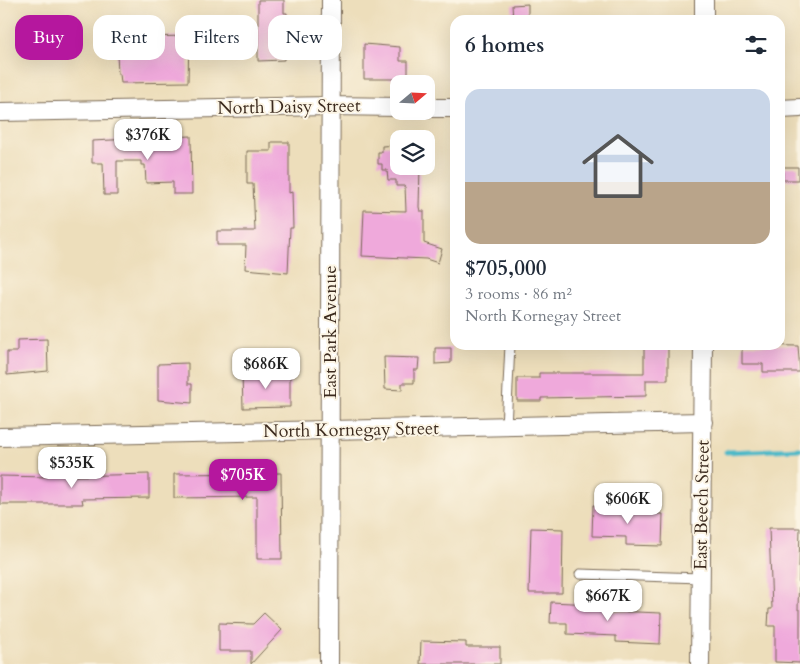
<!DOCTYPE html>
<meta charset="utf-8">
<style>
:root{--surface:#fff;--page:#f6f6f7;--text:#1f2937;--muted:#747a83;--line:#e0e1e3;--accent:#b5179e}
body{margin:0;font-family:Cardo,serif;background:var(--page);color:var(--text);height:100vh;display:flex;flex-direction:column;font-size:19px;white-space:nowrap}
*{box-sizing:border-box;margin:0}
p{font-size:16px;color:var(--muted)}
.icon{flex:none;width:28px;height:28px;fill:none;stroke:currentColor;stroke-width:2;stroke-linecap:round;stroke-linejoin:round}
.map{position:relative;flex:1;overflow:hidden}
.drawer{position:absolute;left:450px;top:15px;width:335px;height:335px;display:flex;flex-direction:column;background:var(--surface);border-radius:15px;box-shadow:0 5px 20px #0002}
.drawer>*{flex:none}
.hud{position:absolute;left:15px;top:15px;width:360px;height:45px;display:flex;gap:10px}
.needle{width:32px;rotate:71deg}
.controls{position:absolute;left:390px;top:75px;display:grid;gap:10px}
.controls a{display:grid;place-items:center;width:45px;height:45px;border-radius:10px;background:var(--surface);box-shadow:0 5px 20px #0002;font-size:25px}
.price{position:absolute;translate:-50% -42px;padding:0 11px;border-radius:10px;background:#fff;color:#222;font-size:16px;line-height:32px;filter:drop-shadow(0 1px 2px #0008)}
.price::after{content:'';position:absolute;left:50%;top:30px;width:15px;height:11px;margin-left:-8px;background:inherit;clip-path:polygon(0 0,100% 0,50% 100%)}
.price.selected{background:var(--accent);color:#fff}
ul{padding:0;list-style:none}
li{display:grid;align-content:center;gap:10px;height:265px;padding:0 15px}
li+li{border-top:1px solid var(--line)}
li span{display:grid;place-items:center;height:155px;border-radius:15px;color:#555}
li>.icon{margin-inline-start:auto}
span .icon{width:90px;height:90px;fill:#fffc;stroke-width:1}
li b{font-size:21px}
h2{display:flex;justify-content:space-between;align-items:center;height:60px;padding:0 15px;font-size:21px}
.chip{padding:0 18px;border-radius:15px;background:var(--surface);box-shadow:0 5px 20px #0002;font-size:18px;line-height:45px}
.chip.selected{background:var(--accent);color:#fff}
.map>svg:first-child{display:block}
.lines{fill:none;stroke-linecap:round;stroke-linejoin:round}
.stream{stroke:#4db9c8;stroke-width:5}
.building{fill:#efa9db}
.lane-casing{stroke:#796955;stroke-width:11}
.street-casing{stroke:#796955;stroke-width:20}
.lane{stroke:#fff;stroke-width:9}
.street{stroke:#fff;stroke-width:18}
.labels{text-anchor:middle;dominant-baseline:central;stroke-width:4;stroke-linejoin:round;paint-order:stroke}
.street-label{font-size:18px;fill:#3b2a1e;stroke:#fcf5e5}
</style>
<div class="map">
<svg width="800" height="664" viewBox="0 0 800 664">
<rect width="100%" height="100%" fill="#fcf5e5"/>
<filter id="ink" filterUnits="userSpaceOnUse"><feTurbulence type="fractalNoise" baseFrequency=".02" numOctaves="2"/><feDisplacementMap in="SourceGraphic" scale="10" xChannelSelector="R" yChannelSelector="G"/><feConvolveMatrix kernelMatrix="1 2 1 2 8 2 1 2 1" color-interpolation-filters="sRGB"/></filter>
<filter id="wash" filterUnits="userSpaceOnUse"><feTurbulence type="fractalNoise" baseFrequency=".0096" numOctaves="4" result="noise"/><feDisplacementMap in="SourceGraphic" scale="20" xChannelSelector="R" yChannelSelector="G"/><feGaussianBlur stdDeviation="1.12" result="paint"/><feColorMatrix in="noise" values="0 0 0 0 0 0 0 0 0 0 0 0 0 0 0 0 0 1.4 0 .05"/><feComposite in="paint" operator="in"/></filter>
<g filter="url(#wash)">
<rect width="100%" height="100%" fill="#eddebb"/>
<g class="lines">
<!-- stream -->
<path class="stream" d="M726,452l74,-3"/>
</g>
<g id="blocks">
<!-- building -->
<path class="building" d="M258,0h26v13h3l-1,42h-2v5l-26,1z
M528,4v16h-15l-1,-15z
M116,33h21v4l52,-1 -1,46 -67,1 -1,-9h-2z
M364,44l36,3v14h8v18h-44z
M191,136l1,58h-19v-12l-27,1 -1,-18h-4v-4h-24v34h-13l-1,-32h-11v-22z
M271,142h18v51l3,-1 1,36h-3l-2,45 -43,-4 1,-24h-29v-14h38l-2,-47h-6v-33h24z
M399,145v21h21l-1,41 1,4h4v32l18,6 -4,14 -12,-4 -64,-3 2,-46 42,1 -1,-25h-9v-6h-8l-1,-10h-5v-6h-4v-12h4v-6z
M783,167h15v13h-15z
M47,339l1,32 -41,4v-23h10v-12z
M644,345h24v35h-22v16l-105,2v3h-24v-23h22v-5h105z
M742,345l56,1 2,26h-37v-8h-21z
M435,348h16v15l-16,1z
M384,357l35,1 -1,12h-4v13h-12v7l-17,-1z
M188,363v21h4v19l-34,-3v-36z
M290,373v34l-47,1 -1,-34z
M281,473l1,86h-25v-62l-83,1v-24z
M71,474v2l78,-2v24l-67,1 1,5h-83v-28l48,1v-2z
M593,505l37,1 -1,7 34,1 -1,32 -36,-1v-8l-34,-1z
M531,528l32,1 -1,64h-33z
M769,528h31l-2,82h2v53l-25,-1v-36h-7l1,-17h3z
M551,602l62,3 -1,6 49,2 -1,31 -44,-2v-6l-49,-2v-11h-17z
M264,613l18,17 -31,34v-13h-32v-28l34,1z
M421,641l45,1v5h34v17h-80z"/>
</g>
</g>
<g filter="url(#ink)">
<use href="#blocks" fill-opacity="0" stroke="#796955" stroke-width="1"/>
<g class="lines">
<defs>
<path id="lane" d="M506,427l4,-82
M580,574l121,4"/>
<path id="street" d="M704,20v-20
M426,108h29
M780,109l20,-1
M0,112l330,-6 69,1
M0,437l703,-15
M329,664l2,-664
M700,664l3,-319"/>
</defs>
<!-- lane casing -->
<use href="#lane" class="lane-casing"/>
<!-- street casing -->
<use href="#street" class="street-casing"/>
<!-- lane -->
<use href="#lane" class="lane"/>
<!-- street -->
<use href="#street" class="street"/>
</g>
</g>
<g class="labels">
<!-- street labels -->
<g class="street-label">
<text transform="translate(289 107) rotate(-1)">North Daisy Street</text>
<text transform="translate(330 332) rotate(-90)">East Park Avenue</text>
<text transform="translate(351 430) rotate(-1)">North Kornegay Street</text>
<text transform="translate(702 505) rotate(-89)">East Beech Street</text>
</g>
</g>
</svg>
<div class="controls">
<a><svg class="needle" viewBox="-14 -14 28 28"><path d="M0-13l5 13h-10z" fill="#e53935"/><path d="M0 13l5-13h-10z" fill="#747a83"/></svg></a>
<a><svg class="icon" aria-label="layers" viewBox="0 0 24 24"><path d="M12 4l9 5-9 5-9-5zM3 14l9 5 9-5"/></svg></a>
</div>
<b class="price" style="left:148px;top:161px">$376K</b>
<b class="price" style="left:266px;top:390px">$686K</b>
<b class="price" style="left:72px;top:489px">$535K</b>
<b class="price selected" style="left:243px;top:501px">$705K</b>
<b class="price" style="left:628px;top:525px">$606K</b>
<b class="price" style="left:608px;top:622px">$667K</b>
<div class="hud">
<a class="chip selected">Buy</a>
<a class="chip">Rent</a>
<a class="chip">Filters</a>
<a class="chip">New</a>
</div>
<section class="drawer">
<h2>6 homes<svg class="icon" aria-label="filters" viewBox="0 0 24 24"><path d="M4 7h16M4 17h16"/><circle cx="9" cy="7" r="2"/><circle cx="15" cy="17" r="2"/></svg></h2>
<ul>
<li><span style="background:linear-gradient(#c9d6e8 60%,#b9a48a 0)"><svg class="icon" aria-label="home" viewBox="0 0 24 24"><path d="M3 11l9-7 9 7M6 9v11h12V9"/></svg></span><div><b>$705,000</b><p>3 rooms · 86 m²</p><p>North Kornegay Street</p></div></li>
</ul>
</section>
</div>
